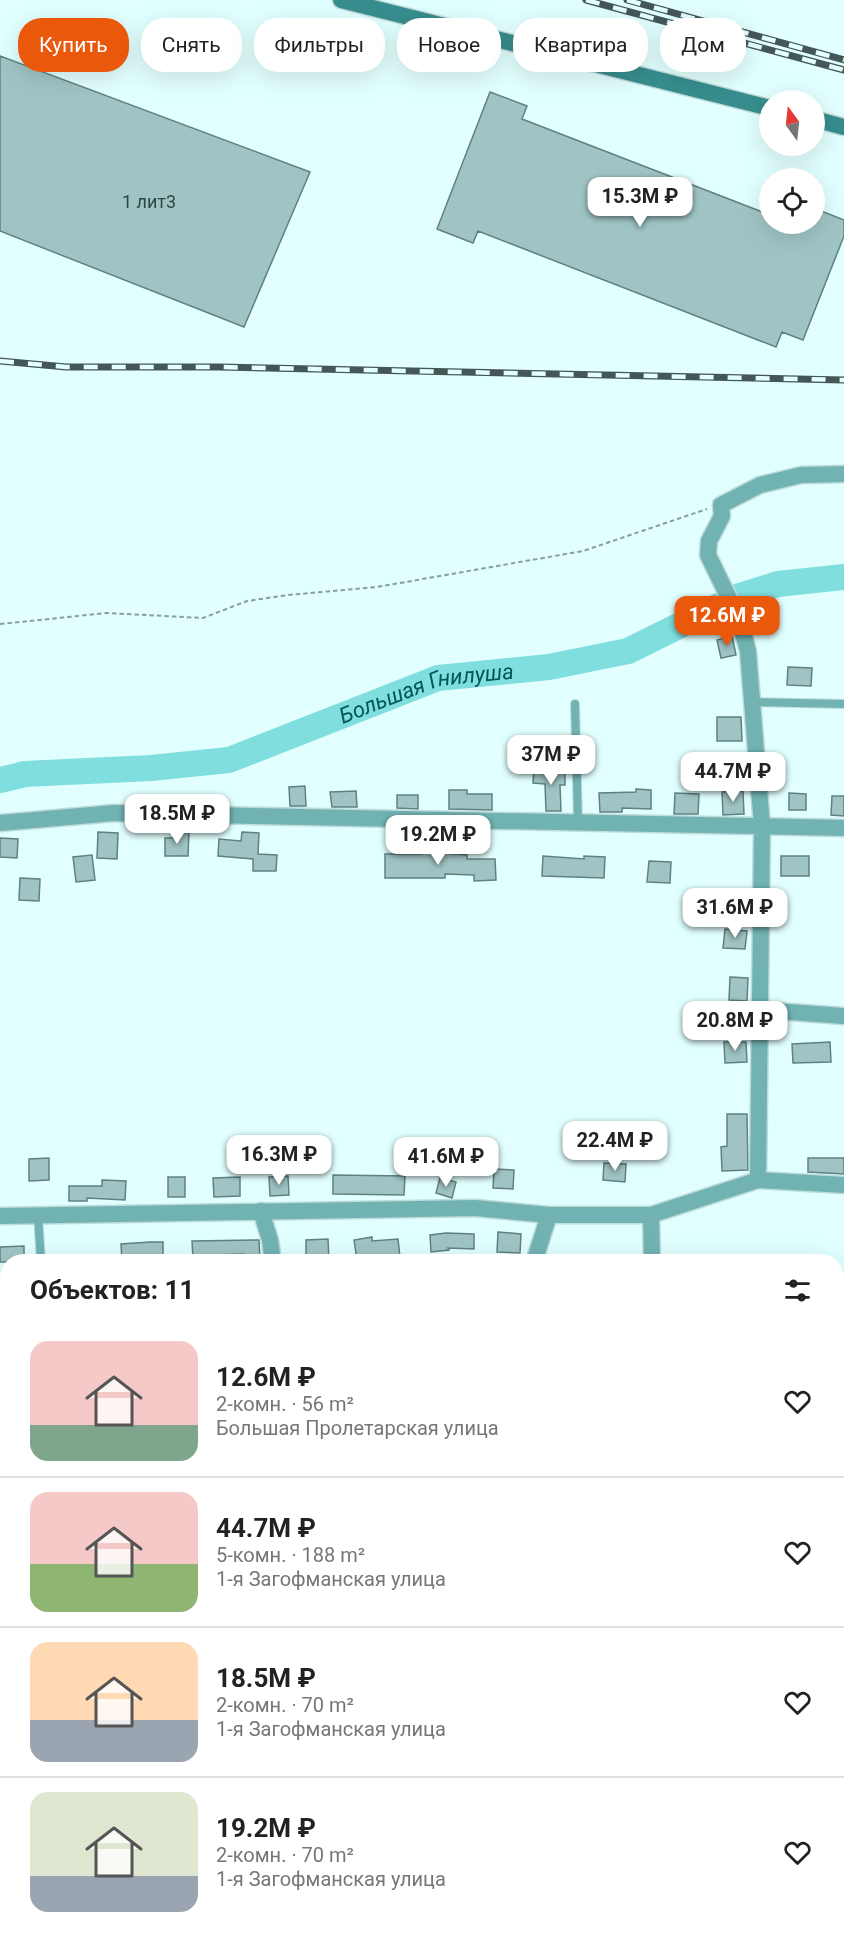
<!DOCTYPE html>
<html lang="ru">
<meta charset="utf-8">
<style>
:root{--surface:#fff;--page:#f2f2f2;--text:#222;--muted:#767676;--line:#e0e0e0;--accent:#ea580c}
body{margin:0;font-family:Roboto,sans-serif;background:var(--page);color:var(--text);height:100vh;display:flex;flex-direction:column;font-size:22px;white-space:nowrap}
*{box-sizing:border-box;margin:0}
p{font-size:20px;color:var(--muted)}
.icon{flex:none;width:33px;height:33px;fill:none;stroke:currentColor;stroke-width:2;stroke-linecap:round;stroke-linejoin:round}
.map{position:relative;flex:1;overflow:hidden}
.side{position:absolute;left:0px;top:1254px;width:844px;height:684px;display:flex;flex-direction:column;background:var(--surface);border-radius:24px 24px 0 0;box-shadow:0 6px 24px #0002}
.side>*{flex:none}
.guide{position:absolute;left:18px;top:18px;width:808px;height:54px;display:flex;gap:12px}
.needle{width:39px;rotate:345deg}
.tools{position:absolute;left:759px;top:90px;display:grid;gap:12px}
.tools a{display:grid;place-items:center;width:66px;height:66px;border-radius:50%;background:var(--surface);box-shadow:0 6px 24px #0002;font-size:30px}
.price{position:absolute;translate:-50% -51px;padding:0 14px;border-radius:12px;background:#fff;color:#222;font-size:20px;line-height:39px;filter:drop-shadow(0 2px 3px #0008)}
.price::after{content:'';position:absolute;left:50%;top:36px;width:18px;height:14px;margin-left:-9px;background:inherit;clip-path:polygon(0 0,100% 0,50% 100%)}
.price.current{background:var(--accent);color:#fff}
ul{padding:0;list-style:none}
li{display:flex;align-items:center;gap:18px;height:150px;padding:0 30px}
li+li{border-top:2px solid var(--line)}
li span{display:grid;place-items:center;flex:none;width:168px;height:120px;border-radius:18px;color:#555}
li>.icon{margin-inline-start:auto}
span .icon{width:72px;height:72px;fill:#fffc;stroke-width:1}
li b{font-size:26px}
h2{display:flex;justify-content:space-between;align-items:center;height:72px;padding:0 30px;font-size:26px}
.tag{padding:0 21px;border-radius:24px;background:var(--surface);box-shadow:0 6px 24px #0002;font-size:21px;line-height:54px}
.tag.current{background:var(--accent);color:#fff}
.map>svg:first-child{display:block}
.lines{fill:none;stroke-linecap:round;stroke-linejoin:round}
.river{stroke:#81dede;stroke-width:26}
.building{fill:#a0c4c4;stroke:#5f8181;stroke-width:1.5}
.service-casing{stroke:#bfdbda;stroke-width:10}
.minor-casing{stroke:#bfdbda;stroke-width:19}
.secondary-casing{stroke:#bfdbda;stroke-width:19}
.path{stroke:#889f9e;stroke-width:2;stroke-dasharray:4.5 3;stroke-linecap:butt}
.service{stroke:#71b3b3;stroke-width:8}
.minor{stroke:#71b3b3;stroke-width:16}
.secondary{stroke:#378d8d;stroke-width:16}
.rail-casing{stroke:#455656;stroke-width:7}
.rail{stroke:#e1fffe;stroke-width:4.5;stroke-dasharray:14;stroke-linecap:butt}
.labels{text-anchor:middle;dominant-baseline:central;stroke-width:5;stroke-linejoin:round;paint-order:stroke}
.number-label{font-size:18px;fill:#324545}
.water-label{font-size:22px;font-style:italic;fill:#005758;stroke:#e1fffe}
</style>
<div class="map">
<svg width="844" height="1938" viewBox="0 0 844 1938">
<rect width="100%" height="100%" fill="#e1fffe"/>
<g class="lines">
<!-- river -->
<path class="river" id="s1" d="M0,780l25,-6 126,-6 78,-8 209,-82 111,-11 79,-16 109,-54 41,-13 66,-7"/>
</g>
<!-- building -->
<path class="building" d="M0,56l310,116 -66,155 -244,-96z
M490,92l37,14 -5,13 248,96v9h44v-16l30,12v16l-41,104 -21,-8 -6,15 -298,-116 -5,12 -36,-14z
M732,636l4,19 -15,3 -4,-18z
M788,667l24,1 -1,18 -24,-1z
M717,717h24l1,24h-25z
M534,768l31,1v16h-5l1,26h-15l-1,-27 -12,-1z
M305,786l1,20h-16l-1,-19z
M636,789l15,1v19l-29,-1v4h-22l-1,-19 37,-1z
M449,790h18v4h25v16l-43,-1z
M356,791l1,16h-25l-2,-15z
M743,791l1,23 -21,1 -1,-23z
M675,793l24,1 -1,20h-24z
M789,793l17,1v16h-17z
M397,795h21v14l-21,-1z
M832,796h12v20l-13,-1z
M173,831l16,1 -1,24h-23v-18h8z
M98,832l20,1 -1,26 -20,-1z
M242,832l17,1 -1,21 19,1 -1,16h-23v-12l-35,-3 1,-17 22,2z
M0,838l18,1 -1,19 -17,-1z
M444,849v4l23,2v4h28l1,21 -22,1v-6l-29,-1v4h-60v-24h37v-4z
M92,855l3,25 -19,2 -3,-25z
M543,856l41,3v-3l21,1 -1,21 -62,-2z
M781,856h28v20h-28z
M649,861l22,1 -1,21 -23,-1z
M20,878l20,1 -1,22 -20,-1z
M725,929l22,2 -2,18 -22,-1z
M730,977l18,1 -1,23 -18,-1z
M724,1042h22l1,20 -22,1z
M830,1042l1,20 -38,1 -1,-19z
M727,1114h20l1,56 -26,1 -1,-24 6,-1z
M49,1158v22l-20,1v-22z
M808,1158h36v16l-36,-2z
M604,1163l22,1 -1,18 -22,-2z
M494,1169l20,1 -1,19 -20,-1z
M333,1175l72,1 -1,19 -71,-1z
M288,1176l1,19 -19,1 -1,-19z
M168,1177h17v20h-17z
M240,1177v19l-26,1 -1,-19z
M440,1178l16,4 -4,16 -16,-5z
M102,1180l24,1 -1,19 -38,-2v3h-18v-15h33z
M498,1232l23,2 -1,19 -23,-1z
M446,1233l28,1v15l-26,-1 1,2 -18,2 -1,-17z
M372,1237v4l26,-2 2,18 -16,2v-3l-27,4 -3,-20z
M328,1239l1,23h-23v-22z
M259,1240l1,20 -16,1v-7l-33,1v3l-18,1 -1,-18z
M150,1242h13v20h-41l-1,-18z
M24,1246v16h-24v-15z"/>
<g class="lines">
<defs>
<path id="service" d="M752,702l92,2
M575,704l3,119
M38,1215l3,47"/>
<path id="minor" d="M0,823l114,-10 730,15
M761,1010l83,6
M758,1180l4,-354 -14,-175 -8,-30 -32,-66 1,-14 13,-25 -1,-11 39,-20 41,-10 43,-1
M261,1211l9,29 3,22
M651,1215l1,47
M0,1216l475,-8 74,7h102l107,-35 86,5
M534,1262l15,-47
M837,1332l7,1
M0,1424l8,3
M0,1453l8,-2"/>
<path id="secondary" d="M341,0l429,108
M814,119l30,8
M837,1706l7,-1
M0,1714h8"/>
</defs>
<!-- service casing -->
<use href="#service" class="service-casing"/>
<!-- minor casing -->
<use href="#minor" class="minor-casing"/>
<!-- secondary casing -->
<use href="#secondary" class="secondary-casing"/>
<!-- path -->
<path class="path" d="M0,624l107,-11 96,5 44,-17 41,-6 89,-8 206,-36 124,-42
M761,1938l5,-8"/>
<!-- service -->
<use href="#service" class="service"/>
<!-- minor -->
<use href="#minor" class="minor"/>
<!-- secondary -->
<use href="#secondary" class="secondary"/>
<defs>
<path id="rail" d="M586,0l258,70
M627,0l217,60
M0,361l66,6h153l625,13"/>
</defs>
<!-- rail casing -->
<use href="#rail" class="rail-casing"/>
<!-- rail -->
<use href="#rail" class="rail"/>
</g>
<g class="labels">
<!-- number labels -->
<g class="number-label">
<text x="149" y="201">1 лит3</text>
</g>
<!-- water labels -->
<g class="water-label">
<text stroke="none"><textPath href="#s1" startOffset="440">Большая Гнилуша</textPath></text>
</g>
</g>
</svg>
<div class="tools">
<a><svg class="needle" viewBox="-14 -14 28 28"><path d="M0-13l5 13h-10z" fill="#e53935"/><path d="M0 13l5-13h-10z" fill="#767676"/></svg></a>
<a><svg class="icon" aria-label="locate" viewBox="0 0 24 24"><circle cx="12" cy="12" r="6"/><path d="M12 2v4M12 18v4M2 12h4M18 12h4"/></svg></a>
</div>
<b class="price" style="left:640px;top:228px">15.3M ₽</b>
<b class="price current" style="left:727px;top:647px">12.6M ₽</b>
<b class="price" style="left:551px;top:786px">37M ₽</b>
<b class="price" style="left:733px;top:803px">44.7M ₽</b>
<b class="price" style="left:177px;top:845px">18.5M ₽</b>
<b class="price" style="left:438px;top:866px">19.2M ₽</b>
<b class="price" style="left:735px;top:939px">31.6M ₽</b>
<b class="price" style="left:735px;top:1052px">20.8M ₽</b>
<b class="price" style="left:615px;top:1172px">22.4M ₽</b>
<b class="price" style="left:279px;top:1186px">16.3M ₽</b>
<b class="price" style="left:446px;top:1188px">41.6M ₽</b>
<div class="guide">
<a class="tag current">Купить</a>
<a class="tag">Снять</a>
<a class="tag">Фильтры</a>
<a class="tag">Новое</a>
<a class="tag">Квартира</a>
<a class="tag">Дом</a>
</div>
<section class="side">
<h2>Объектов: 11<svg class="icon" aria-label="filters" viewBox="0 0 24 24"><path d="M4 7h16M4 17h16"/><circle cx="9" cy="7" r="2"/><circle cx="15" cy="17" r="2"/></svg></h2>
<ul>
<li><span style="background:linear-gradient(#f6c9c9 70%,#7fa58c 0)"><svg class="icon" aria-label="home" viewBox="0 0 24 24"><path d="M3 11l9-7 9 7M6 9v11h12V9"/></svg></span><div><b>12.6M ₽</b><p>2-комн. · 56 m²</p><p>Большая Пролетарская улица</p></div><svg class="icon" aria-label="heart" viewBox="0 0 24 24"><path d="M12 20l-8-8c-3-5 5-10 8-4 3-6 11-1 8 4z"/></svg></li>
<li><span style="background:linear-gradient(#f6c9c9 60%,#8fb573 0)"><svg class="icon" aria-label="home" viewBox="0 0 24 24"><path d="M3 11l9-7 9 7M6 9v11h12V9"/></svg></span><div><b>44.7M ₽</b><p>5-комн. · 188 m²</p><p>1-я Загофманская улица</p></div><svg class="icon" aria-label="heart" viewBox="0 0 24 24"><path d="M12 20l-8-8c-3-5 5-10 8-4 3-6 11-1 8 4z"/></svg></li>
<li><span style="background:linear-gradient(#ffd9b3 65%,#9aa5b1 0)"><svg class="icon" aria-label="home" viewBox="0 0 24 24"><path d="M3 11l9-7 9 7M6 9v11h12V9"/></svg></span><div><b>18.5M ₽</b><p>2-комн. · 70 m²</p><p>1-я Загофманская улица</p></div><svg class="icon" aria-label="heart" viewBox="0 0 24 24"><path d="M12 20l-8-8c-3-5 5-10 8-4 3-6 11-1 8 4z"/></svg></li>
<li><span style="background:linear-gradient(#dfe7d0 70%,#9aa5b1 0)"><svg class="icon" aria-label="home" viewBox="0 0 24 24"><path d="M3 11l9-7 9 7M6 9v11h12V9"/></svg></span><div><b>19.2M ₽</b><p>2-комн. · 70 m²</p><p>1-я Загофманская улица</p></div><svg class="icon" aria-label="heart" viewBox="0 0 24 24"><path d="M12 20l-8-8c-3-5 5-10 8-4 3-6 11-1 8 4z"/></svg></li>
</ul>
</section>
</div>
